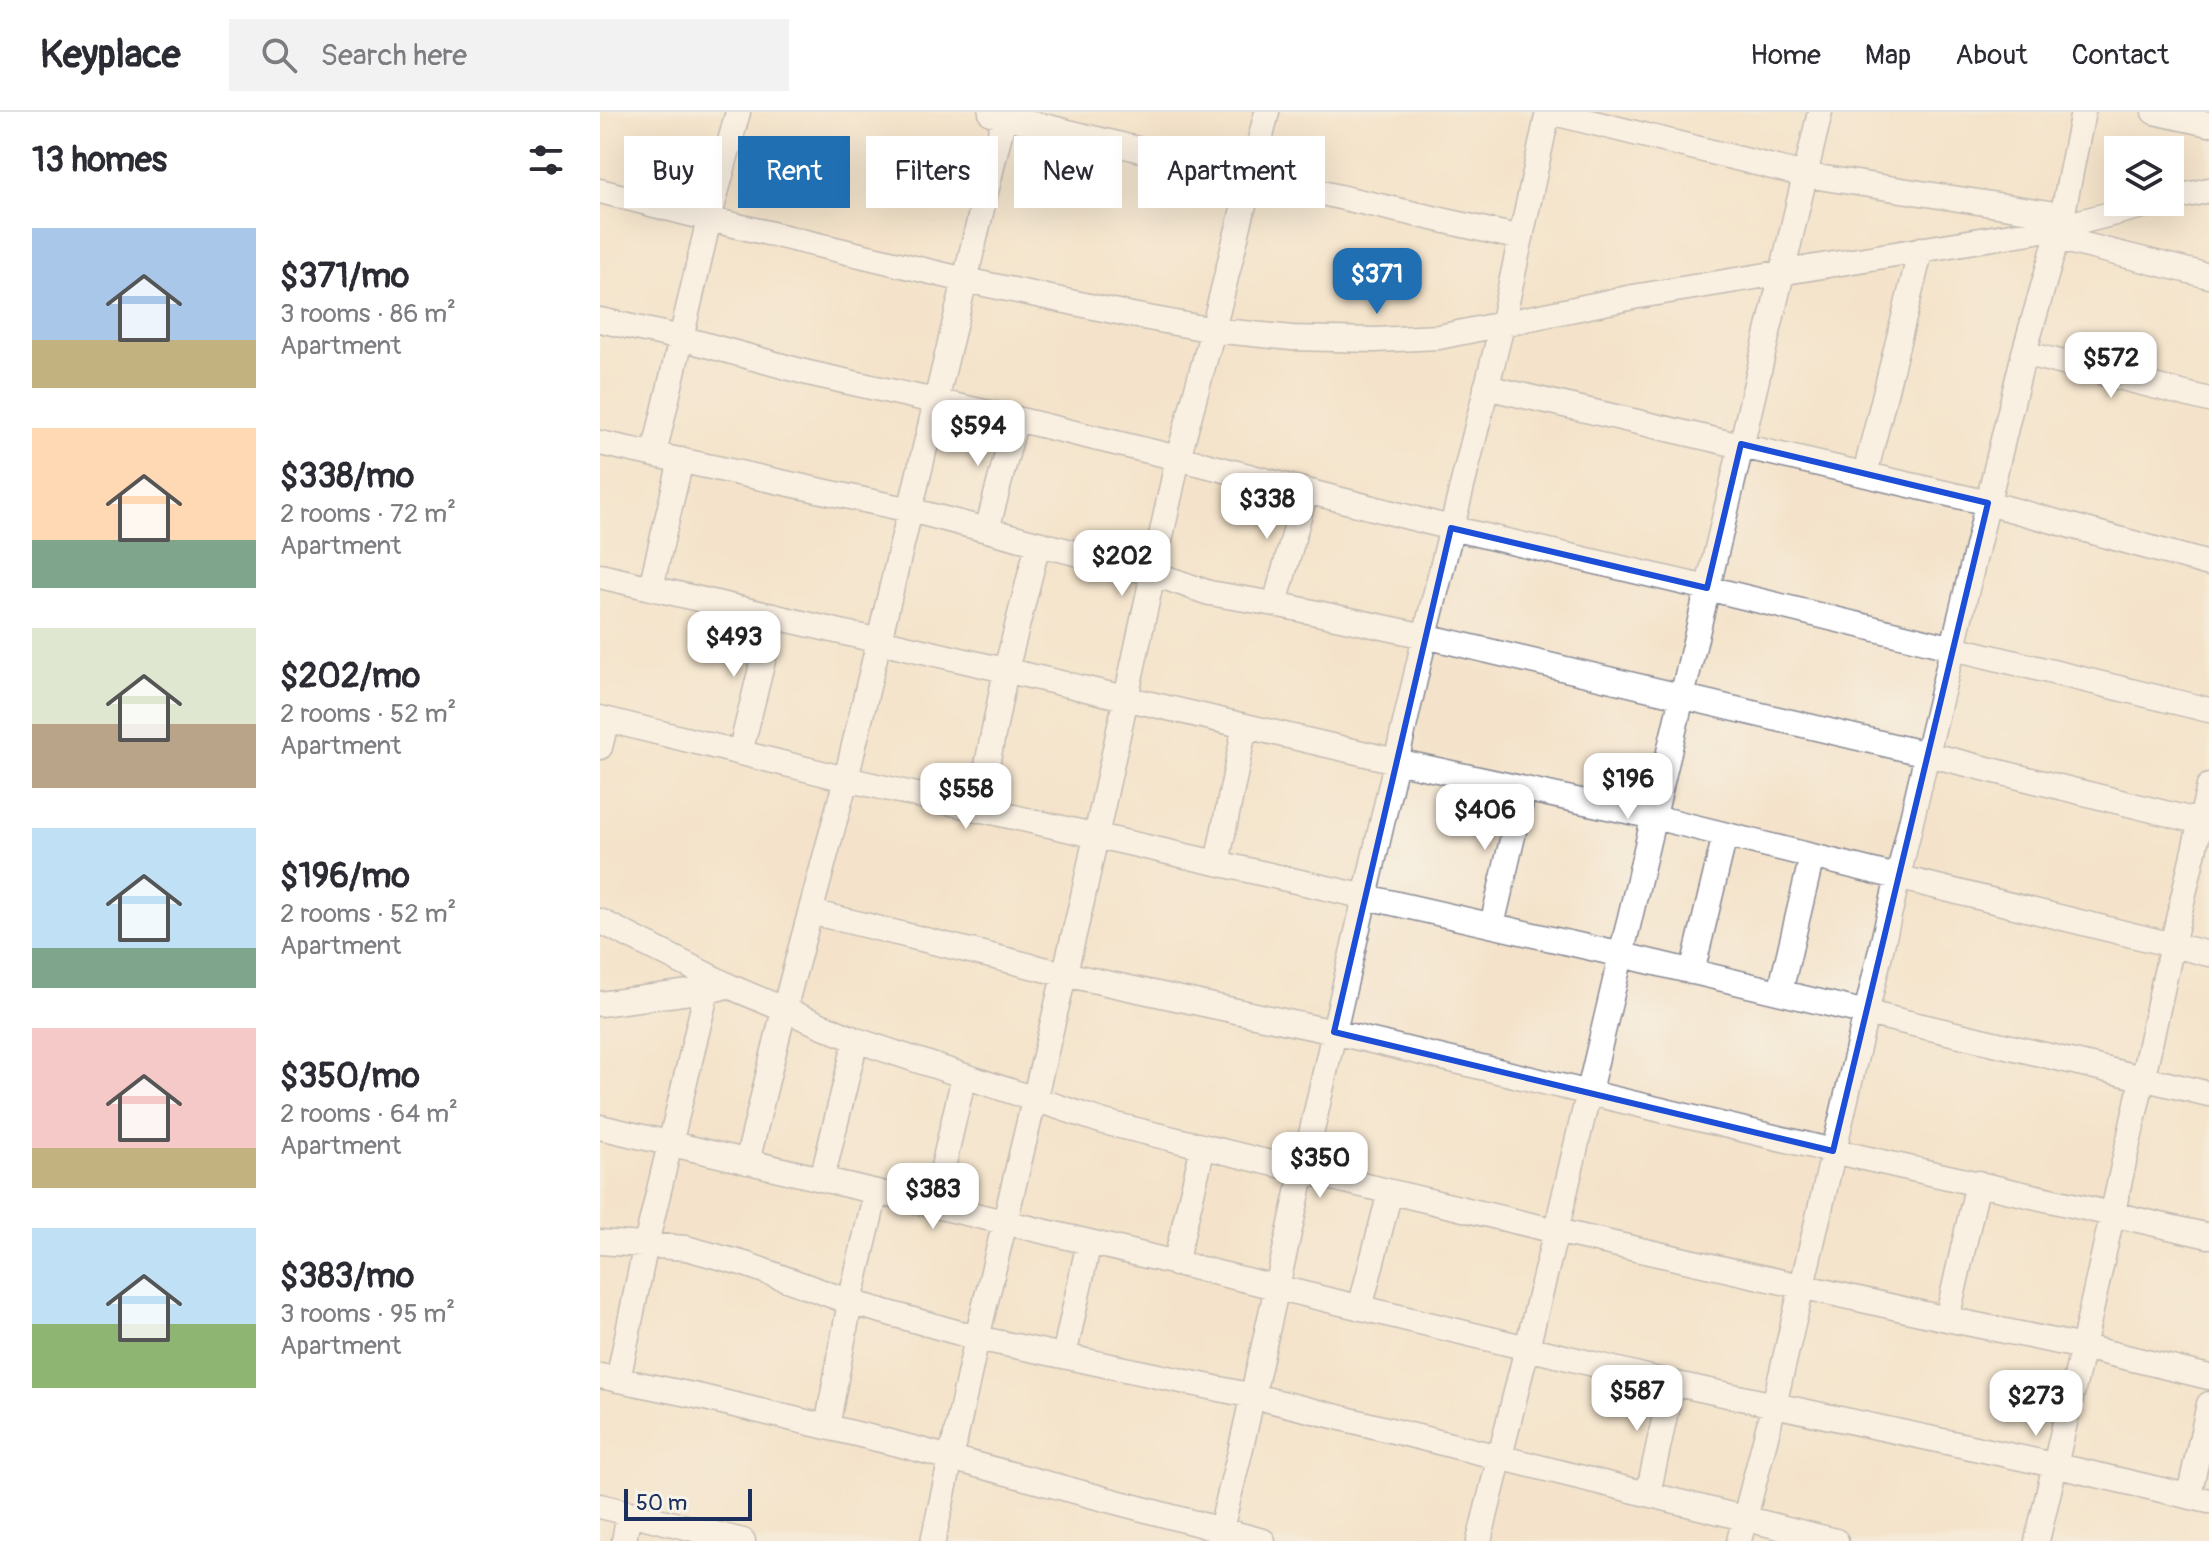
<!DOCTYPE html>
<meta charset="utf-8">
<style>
:root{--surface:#fff;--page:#f2f2f3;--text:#2b2b33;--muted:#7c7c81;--line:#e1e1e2;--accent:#1f6fb2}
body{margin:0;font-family:Pangolin,sans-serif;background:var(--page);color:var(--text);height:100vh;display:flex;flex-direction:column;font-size:30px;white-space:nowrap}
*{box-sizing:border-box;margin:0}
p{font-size:26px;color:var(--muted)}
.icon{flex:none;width:44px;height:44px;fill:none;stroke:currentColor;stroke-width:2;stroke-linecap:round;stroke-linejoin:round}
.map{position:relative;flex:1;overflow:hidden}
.details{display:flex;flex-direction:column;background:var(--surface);width:600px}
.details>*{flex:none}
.guide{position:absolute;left:24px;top:24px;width:760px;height:72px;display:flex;gap:16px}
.fabs{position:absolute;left:1504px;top:24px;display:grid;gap:16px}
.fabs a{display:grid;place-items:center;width:80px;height:80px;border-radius:0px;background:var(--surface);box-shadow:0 8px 32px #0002;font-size:40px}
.scale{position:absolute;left:24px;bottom:20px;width:128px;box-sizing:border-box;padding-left:8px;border:4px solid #1b2f5e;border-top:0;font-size:22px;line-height:28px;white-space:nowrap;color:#1b2f5e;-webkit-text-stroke:6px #f7f3e8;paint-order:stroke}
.price{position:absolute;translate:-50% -68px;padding:0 18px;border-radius:16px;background:#fff;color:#222;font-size:26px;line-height:52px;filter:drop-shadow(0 2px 4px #0008)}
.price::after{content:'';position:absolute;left:50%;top:48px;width:24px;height:18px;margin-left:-12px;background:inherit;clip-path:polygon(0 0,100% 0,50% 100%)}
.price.selected{background:var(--accent);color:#fff}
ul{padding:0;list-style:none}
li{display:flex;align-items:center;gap:24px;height:200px;padding:0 32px}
li span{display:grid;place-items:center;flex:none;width:224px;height:160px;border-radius:0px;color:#555}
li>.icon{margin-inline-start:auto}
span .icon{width:96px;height:96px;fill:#fffc;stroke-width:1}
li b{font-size:34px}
h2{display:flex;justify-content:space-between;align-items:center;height:96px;padding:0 32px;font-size:34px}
.tag{padding:0 28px;border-radius:0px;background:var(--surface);box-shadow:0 8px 32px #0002;font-size:28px;line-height:72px}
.tag.selected{background:var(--accent);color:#fff}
header{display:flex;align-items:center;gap:48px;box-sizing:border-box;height:112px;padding:0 40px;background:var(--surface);border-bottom:2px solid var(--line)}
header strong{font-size:38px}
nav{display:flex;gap:44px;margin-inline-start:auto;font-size:28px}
.search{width:560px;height:72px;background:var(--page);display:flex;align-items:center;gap:20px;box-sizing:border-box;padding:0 28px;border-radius:0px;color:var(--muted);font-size:30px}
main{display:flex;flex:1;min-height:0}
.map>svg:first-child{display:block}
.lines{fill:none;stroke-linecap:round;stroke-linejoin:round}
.minor-casing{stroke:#888994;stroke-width:27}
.minor{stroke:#fff;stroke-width:24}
.marked{fill:none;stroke:#1d4ed8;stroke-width:6;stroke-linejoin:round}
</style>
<header>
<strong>Keyplace</strong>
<div class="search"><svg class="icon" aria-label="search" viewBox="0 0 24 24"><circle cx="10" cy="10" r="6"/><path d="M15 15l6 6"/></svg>Search here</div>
<nav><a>Home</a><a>Map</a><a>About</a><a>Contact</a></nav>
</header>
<main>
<section class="details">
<h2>13 homes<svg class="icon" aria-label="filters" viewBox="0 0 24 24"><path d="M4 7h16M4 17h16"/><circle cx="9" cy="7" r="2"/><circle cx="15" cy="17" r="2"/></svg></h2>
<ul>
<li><span style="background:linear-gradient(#a9c7e8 70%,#c2b280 0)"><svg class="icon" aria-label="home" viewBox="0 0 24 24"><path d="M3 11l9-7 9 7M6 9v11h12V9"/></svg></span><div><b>$371/mo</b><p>3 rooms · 86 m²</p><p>Apartment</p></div></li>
<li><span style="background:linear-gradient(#ffd9b3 70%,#7fa58c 0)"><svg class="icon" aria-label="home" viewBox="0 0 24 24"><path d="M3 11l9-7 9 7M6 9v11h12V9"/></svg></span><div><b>$338/mo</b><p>2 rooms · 72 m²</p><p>Apartment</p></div></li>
<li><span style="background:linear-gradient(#dfe7d0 60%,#b9a48a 0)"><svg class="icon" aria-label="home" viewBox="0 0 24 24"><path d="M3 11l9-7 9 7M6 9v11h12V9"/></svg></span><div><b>$202/mo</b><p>2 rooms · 52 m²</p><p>Apartment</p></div></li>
<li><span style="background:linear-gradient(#bfe0f5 75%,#7fa58c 0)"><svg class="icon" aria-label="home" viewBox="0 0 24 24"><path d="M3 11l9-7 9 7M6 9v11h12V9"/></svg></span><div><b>$196/mo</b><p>2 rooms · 52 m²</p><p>Apartment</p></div></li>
<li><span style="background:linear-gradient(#f6c9c9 75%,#c2b280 0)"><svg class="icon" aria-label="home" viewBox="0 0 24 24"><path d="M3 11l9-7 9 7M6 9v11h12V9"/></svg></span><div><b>$350/mo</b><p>2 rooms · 64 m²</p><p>Apartment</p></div></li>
<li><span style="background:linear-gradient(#bfe0f5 60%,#8fb573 0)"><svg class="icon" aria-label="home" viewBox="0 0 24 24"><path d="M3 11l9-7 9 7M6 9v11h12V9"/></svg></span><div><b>$383/mo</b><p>3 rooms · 95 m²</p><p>Apartment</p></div></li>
</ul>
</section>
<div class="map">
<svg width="1609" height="1429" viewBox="0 0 1609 1429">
<rect width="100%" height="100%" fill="#f7f3e8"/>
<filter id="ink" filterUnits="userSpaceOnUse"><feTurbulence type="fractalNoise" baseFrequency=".0125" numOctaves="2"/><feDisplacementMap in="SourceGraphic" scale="16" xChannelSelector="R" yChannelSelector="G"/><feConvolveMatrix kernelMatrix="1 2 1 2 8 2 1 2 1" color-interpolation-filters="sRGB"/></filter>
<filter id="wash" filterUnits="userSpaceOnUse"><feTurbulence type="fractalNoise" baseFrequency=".006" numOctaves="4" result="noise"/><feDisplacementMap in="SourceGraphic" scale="32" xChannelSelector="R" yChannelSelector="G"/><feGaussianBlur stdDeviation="1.8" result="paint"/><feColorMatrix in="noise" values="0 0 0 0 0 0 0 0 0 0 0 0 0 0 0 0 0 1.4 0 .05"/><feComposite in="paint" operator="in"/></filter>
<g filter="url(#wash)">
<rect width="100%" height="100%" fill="#f4e3ca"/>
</g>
<g filter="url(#ink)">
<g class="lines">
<defs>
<path id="minor" d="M950,0l255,63 257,40
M1554,0l55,12
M391,1l260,64 270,61
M0,79l109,28 256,61 167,35 81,15 79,8 83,2 64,-3 194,-40 427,-70 98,-25
M1570,87l39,-9
M1456,126l153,38
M0,208l81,18 127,35 208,46 162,39 273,70 256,60 502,122
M1424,241l185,47
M886,275l502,116 221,61
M0,331l310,67 242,63 57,20 66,11 150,32 502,118 282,70
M54,342l55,-235 29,-107
M1265,362l56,-225
M387,418l29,-111
M0,464l796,185 258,56 555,137
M51,475l30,-127
M675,492l31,-113
M0,606l246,61 776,176 587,139
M0,635l7,-27
M140,641l34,-137
M378,698l28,-140 32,-126
M617,751l28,-137
M211,800l253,62 270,58 499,119 376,85
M0,809l131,66 125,53 248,82 199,49 253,60 391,88 136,28 126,30
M892,813l32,-136
M1092,860l33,-137
M1180,880l32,-136
M0,892l120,-16
M0,1015l489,115 583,141 382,82 155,36
M147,1050l37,-152 62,-231 159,-667
M222,1067l34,-139
M334,1094l30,-130
M0,1130l86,6 59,16 105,38 127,36 276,58 583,145
M575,1152l28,-117
M760,1196l30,-116
M1347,1207l31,-136
M464,1244l25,-114
M0,1264l97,20 197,47 369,98
M18,1268l28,-136 61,-254
M227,1315l23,-125 26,-110
M1048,1382l24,-111
M1589,1383l20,-91
M0,1394l143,35
M24,1429l5,-28
M333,1429l44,-203 105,-437 96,-443 35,-128 54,-218
M618,1429l22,-89 94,-420 91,-396 77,-311 46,-213
M879,1429l77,-310 264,-1119
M1139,1429l35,-136 153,-651 97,-401 36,-126 23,-115
M1437,1429l46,-194 89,-402 37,-159"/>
</defs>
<!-- minor casing -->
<use href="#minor" class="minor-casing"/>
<!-- minor -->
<use href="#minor" class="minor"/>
</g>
</g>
<!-- marked area -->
<path d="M0 0H1609V1429H0ZM1141,332l247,59 -155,648 -499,-119 117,-504 256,60z" fill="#f4e3ca" fill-opacity=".55" fill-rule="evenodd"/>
<path class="marked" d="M1141,332l247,59 -155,648 -499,-119 117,-504 256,60z"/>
</svg>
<div class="fabs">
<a><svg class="icon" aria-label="layers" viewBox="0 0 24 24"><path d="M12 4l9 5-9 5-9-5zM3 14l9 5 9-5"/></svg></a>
</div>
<div class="scale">50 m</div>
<b class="price selected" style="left:777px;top:204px">$371</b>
<b class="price" style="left:1511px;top:288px">$572</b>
<b class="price" style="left:378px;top:356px">$594</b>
<b class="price" style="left:667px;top:429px">$338</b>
<b class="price" style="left:522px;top:486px">$202</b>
<b class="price" style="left:134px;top:567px">$493</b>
<b class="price" style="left:1028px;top:709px">$196</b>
<b class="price" style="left:366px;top:719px">$558</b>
<b class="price" style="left:885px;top:740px">$406</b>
<b class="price" style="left:720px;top:1088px">$350</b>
<b class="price" style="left:333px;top:1119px">$383</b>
<b class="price" style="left:1037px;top:1321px">$587</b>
<b class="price" style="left:1436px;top:1326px">$273</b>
<div class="guide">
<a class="tag">Buy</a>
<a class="tag selected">Rent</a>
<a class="tag">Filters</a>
<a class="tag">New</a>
<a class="tag">Apartment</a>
</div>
</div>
</main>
